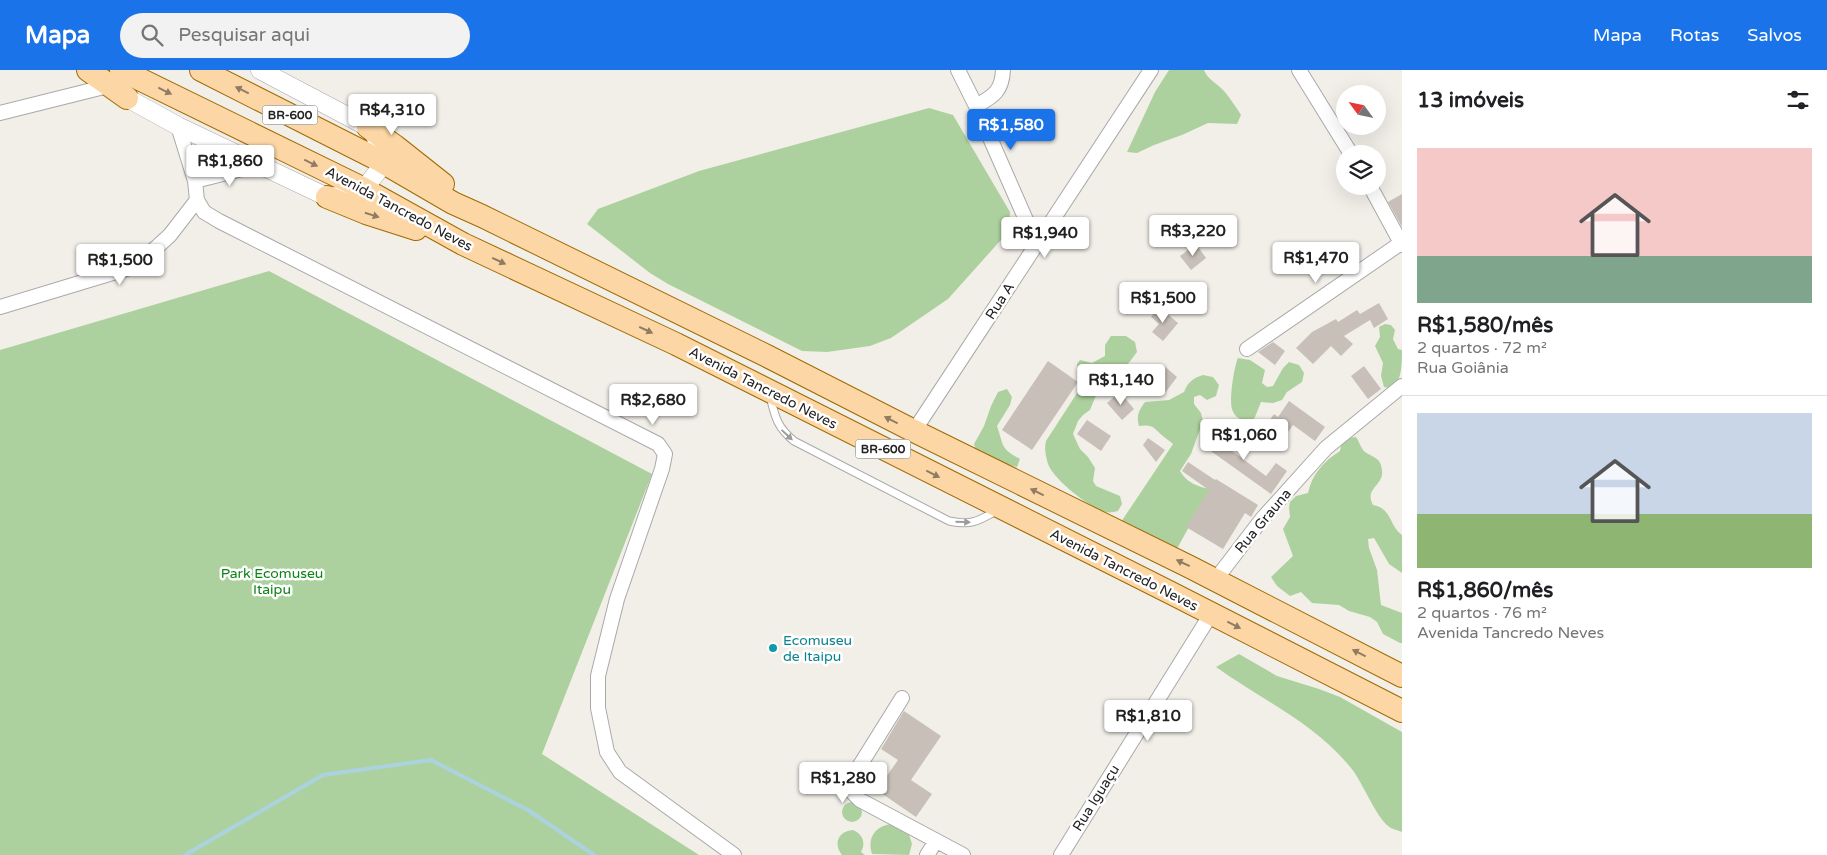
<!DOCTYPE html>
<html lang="pt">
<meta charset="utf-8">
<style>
:root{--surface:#fff;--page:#f2f2f2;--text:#202124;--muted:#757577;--line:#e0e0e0;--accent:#1a73e8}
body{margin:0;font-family:"Varela Round",sans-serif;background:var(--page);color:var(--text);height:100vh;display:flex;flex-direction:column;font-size:19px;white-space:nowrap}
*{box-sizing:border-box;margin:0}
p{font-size:16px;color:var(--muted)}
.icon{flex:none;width:28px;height:28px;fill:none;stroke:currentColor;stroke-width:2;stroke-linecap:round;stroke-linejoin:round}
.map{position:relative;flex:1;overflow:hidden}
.side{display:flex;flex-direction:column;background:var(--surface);width:425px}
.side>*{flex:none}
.needle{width:32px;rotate:303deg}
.fabs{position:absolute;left:1336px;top:15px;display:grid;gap:10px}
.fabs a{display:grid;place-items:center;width:50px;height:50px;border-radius:50%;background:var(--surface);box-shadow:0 5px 20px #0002;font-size:25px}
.price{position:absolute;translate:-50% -42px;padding:0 11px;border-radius:5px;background:#fff;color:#222;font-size:16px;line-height:32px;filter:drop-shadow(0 1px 2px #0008)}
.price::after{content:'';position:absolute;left:50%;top:30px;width:15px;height:11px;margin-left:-8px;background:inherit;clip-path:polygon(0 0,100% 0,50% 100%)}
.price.on{background:var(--accent);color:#fff}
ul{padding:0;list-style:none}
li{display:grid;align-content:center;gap:10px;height:265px;padding:0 15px}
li+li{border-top:1px solid var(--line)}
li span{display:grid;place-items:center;height:155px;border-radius:0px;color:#555}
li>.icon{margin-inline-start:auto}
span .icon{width:90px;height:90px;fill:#fffc;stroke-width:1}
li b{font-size:21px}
h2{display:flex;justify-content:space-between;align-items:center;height:60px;padding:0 15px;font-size:21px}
header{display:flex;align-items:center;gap:30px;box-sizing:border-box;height:70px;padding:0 25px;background:var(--accent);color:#fff}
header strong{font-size:24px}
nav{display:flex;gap:28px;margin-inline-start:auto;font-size:18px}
.search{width:350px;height:45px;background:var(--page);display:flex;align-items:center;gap:12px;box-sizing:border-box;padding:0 18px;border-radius:28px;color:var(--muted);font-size:19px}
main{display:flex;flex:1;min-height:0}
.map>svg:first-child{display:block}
.forest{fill:#add19e}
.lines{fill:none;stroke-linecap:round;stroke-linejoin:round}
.stream{stroke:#aad3df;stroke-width:4}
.building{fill:#c7bfb8}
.service-casing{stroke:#a9a9a9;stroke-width:9}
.minor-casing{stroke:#a9a9a9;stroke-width:16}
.tertiary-casing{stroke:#a9a9a9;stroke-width:19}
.primary-casing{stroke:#a06b00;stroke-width:24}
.service{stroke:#fff;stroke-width:7}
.minor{stroke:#fff;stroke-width:14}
.tertiary{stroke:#fff;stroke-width:18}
.primary{stroke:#fcd6a4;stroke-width:22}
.oneway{fill:#8f7c63}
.oneway2{fill:#9c9c9c}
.culture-dot{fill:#0f9aa8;stroke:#fff;stroke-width:2}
.labels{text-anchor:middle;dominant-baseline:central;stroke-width:5;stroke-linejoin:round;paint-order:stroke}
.shield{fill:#fff;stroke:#646464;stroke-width:1}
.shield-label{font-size:12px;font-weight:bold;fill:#222}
.street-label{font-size:14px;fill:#222;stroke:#fff}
.park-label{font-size:14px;fill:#0c8416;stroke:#fff}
.culture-label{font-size:14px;fill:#0d838f;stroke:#fff;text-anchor:start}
</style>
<header>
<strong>Mapa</strong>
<div class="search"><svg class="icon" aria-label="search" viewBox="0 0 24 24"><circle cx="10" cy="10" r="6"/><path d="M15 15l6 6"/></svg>Pesquisar aqui</div>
<nav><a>Mapa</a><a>Rotas</a><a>Salvos</a></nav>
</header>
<main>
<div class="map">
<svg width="1402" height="785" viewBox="0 0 1402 785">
<rect width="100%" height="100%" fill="#f2efe9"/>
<!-- forest -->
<path class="forest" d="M1169,0h35c4,10 13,13 20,21 6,7 12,16 17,24l-4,9 -29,-1 -26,12 -28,10 -17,8 -10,-1 28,-60z
M929,38l24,7 57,97 -1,19 -61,68 -57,39 -21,8 -43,6 -25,-1 -134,-67 -18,-11 -63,-49 11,-15 101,-38z
M269,201l383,203 -110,280 157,101h-699v-505z
M1385,254l6,1 4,5 -2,9 5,10 4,1c0,15 0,42 -18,37l-3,-11 2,-13 -8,-17 5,-9 -1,-10z
M1111,266h15l9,6 2,10 -12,16 -2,7 -5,3h-12l-7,10 -9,22 -7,5 -5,6 -5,13 7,15 8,8 7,11 -2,13 3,5 24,10 2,8 -4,7c-4,1 -9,2 -12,1 -15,-3 -53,-33 -58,-48 -2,-7 -4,-15 -2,-23l33,-51 5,-14 -6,-5 -1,-7 3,-4 12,3 13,-7v-11z
M1238,288l12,2 15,10 -3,13 5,4 6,-1 10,-18 6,-6 10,3 5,8 -2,9 -15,10 -5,8 -9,3 -12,-1 -6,15 -5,6c-8,-2 -16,-6 -18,-14 -3,-8 2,-43 6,-51z
M1203,305l10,2 6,8 -3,11 -9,4 -7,-5 -6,2v7l7,9 2,8 -12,33 -11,17c6,11 18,16 30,18l-36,65 -55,-29 54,-81c-3,-3 -7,-5 -10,-8 -10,-8 -9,-12 -24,-10 -3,-10 0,-16 6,-24l24,-2 15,-8c4,-10 9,-14 19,-17z
M1007,319l5,8 -2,8 -13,21c7,20 3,22 23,33l-3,8 -15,-4 -26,-12 -2,-7 10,-18 7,-20 7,-14z
M1356,367c3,4 5,11 8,14 6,6 17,5 18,19 2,16 -18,18 -9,35 19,3 16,21 29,30v38l-13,-9 -15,-26 -6,1 1,9 8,22 4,35 21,8v30h-2l-17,-9 -6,-12 -7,-5 -21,-6 -10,-6 -27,-2 -11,-11 -11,4 -13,-10 -6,-9 22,-21 -10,-27 7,-12 -1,-10 1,-5 6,-6 12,-3c4,-19 16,-32 32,-42l1,-5 5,-8z
M1239,584l38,22 42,13 21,8 62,35v100c-4,-2 -11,-3 -14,-6 -13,-11 -25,-43 -37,-58 -36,-45 -89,-68 -135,-101z
M842 742a10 10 0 1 1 20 0a10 10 0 1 1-20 0Z
M890,754l18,7 4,13 -3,11 -37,-1c-5,-15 2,-27 18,-30z
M853,760c10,4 13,13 8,22l4,3h-23c-9,-11 -4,-24 11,-25z"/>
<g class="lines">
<!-- stream -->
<path class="stream" d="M185,785l138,-80 108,-15 97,50 66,45"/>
</g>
<!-- building -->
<path class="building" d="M1402,124v33l-14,-25z
M1196,174l10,14 -15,12 -11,-14z
M1379,233l9,16 -14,9 -4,-8 -26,16 9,8 -12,12 -10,-10 -18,18 -17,-16 16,-16 24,-13 2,3 19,-12 3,4z
M1159,237l19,16 -15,18 -11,-9 7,-8 -8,-7z
M1273,272l12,9 -10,14 -17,-13z
M1048,291l30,21 -46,68 -30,-20z
M1163,295l14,12 -12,16 -15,-12z
M1364,296l17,23 -13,10 -17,-23z
M1120,322l14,17 -12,11 -15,-17z
M1289,331l36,26 -10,14 -22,-16 -12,17 -18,-12 11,-16 4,3z
M1087,350l24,16 -10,15 -24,-17z
M1235,356l10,7 -13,18 34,25 10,-13 11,8 -16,23 -70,-50 7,-10 14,10z
M1148,368l17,12 -9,12 -13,-17z
M1188,392l27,18 1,-1 42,26 -7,12 -6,-4 -22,36 -37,-22 23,-37 -27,-19z
M904,641l37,25 -30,44 21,14 -16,23 -51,-35 7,-10 12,8 14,-20 -17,-11z"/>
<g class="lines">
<defs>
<path id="service" d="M770,326c5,21 7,31 24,45l155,80c23,5 29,0 49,-11"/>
<path id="minor" d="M958,0l18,36 61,139
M1299,0l52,84
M976,36c18,-10 26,-15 27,-36
M0,43l108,-27
M178,56l17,55 2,19 7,12 15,9 439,223 7,10 -3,15 -45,130 -19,77v32l9,44 13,20 114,83
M195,111l63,-16
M1370,116l32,59
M0,237l129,-39 28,-21 13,-12 27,-35
M1247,279l154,-106
M914,361l237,-361
M1216,509l46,-60 64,-71 76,-62
M902,628l-50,80 -1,13 9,9 103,55
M927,785l9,-14
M1061,785l150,-241"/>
<path id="tertiary" d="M119,19l8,9 51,28 149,71 22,-2 15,-6 14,-18 1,-11 -3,-23 -8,-10 -108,-57"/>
<path id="primary" d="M88,0l39,28
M121,0l243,119 99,55 213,100 497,250 229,117
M201,0l178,90 74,43 29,13 285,140 147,75 276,136 212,109
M368,57l27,19 48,38
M327,127l39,16 50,16"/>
</defs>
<!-- service casing -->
<use href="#service" class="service-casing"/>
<!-- minor casing -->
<use href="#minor" class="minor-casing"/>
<!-- tertiary casing -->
<use href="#tertiary" class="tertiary-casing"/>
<!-- primary casing -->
<use href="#primary" class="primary-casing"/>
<!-- service -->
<use href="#service" class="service"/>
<!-- minor -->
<use href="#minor" class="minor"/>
<!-- tertiary -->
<use href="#tertiary" class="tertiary"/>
<!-- primary -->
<use href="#primary" class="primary"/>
</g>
<!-- one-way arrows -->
<defs><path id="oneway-solid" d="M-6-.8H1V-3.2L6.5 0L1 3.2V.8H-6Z" transform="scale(1.25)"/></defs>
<g class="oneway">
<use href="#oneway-solid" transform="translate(242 20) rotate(-154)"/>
<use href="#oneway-solid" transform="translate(165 21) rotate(26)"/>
<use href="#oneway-solid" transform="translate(311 93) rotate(26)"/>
<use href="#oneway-solid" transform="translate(372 145) rotate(18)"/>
<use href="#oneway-solid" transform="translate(499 191) rotate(25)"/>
<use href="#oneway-solid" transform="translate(646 260) rotate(25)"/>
<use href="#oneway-solid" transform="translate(891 350) rotate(-153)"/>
<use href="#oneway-solid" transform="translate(933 404) rotate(27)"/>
<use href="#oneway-solid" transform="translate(1037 422) rotate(-154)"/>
<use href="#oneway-solid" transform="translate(1183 493) rotate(-155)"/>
<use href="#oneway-solid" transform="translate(1234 555) rotate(27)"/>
<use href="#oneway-solid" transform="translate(1359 583) rotate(-153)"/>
</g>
<g class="oneway2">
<use href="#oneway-solid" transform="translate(787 365) rotate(43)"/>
<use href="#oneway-solid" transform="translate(963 452) rotate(1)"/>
</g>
<!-- markers -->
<circle class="culture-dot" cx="773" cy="578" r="5"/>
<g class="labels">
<!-- shield labels -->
<g class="shield">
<rect x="262.5" y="35.5" width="55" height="19" rx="4"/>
<rect x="855.5" y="369.5" width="55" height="19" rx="4"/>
</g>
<g class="shield-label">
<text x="290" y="45">BR-600</text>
<text x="883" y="379">BR-600</text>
</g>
<!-- street labels -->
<g class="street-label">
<text transform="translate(399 139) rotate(28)">Avenida Tancredo Neves</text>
<text transform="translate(1000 231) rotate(-57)">Rua A</text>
<text transform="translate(763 318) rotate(27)">Avenida Tancredo Neves</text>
<text transform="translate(1263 451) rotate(-50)">Rua Grauna</text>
<text transform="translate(1124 500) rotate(27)">Avenida Tancredo Neves</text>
<text transform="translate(1096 728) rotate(-58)">Rua Iguaçu</text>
</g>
<!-- park labels -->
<g class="park-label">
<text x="272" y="503">Park Ecomuseu<tspan x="272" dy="16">Itaipu</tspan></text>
</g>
<!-- culture labels -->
<g class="culture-label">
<text x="783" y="570">Ecomuseu<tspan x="783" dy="16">de Itaipu</tspan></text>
</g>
</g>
</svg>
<div class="fabs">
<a><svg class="needle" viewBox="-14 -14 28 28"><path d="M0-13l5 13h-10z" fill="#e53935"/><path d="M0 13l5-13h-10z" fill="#757577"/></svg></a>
<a><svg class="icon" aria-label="layers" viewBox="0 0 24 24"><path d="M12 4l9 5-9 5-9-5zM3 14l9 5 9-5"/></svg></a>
</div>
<b class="price" style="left:392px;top:66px">R$4,310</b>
<b class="price on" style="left:1011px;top:81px">R$1,580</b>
<b class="price" style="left:230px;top:117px">R$1,860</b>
<b class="price" style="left:1193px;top:187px">R$3,220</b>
<b class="price" style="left:1045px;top:189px">R$1,940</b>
<b class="price" style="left:1316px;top:214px">R$1,470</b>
<b class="price" style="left:120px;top:216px">R$1,500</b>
<b class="price" style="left:1163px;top:254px">R$1,500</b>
<b class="price" style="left:1121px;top:336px">R$1,140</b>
<b class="price" style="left:653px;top:356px">R$2,680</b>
<b class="price" style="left:1244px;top:391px">R$1,060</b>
<b class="price" style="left:1148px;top:672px">R$1,810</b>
<b class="price" style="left:843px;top:734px">R$1,280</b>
</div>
<section class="side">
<h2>13 imóveis<svg class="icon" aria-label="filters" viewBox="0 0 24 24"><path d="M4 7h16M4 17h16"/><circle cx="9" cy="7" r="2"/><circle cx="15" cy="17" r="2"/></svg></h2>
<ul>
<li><span style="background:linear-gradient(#f6c9c9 70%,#7fa58c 0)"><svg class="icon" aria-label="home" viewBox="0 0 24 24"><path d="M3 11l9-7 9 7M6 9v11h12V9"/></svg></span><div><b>R$1,580/mês</b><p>2 quartos · 72 m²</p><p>Rua Goiânia</p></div></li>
<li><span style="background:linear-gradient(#c9d6e8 65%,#8fb573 0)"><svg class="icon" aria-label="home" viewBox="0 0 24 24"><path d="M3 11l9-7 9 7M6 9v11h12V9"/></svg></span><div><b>R$1,860/mês</b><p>2 quartos · 76 m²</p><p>Avenida Tancredo Neves</p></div></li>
</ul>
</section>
</main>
